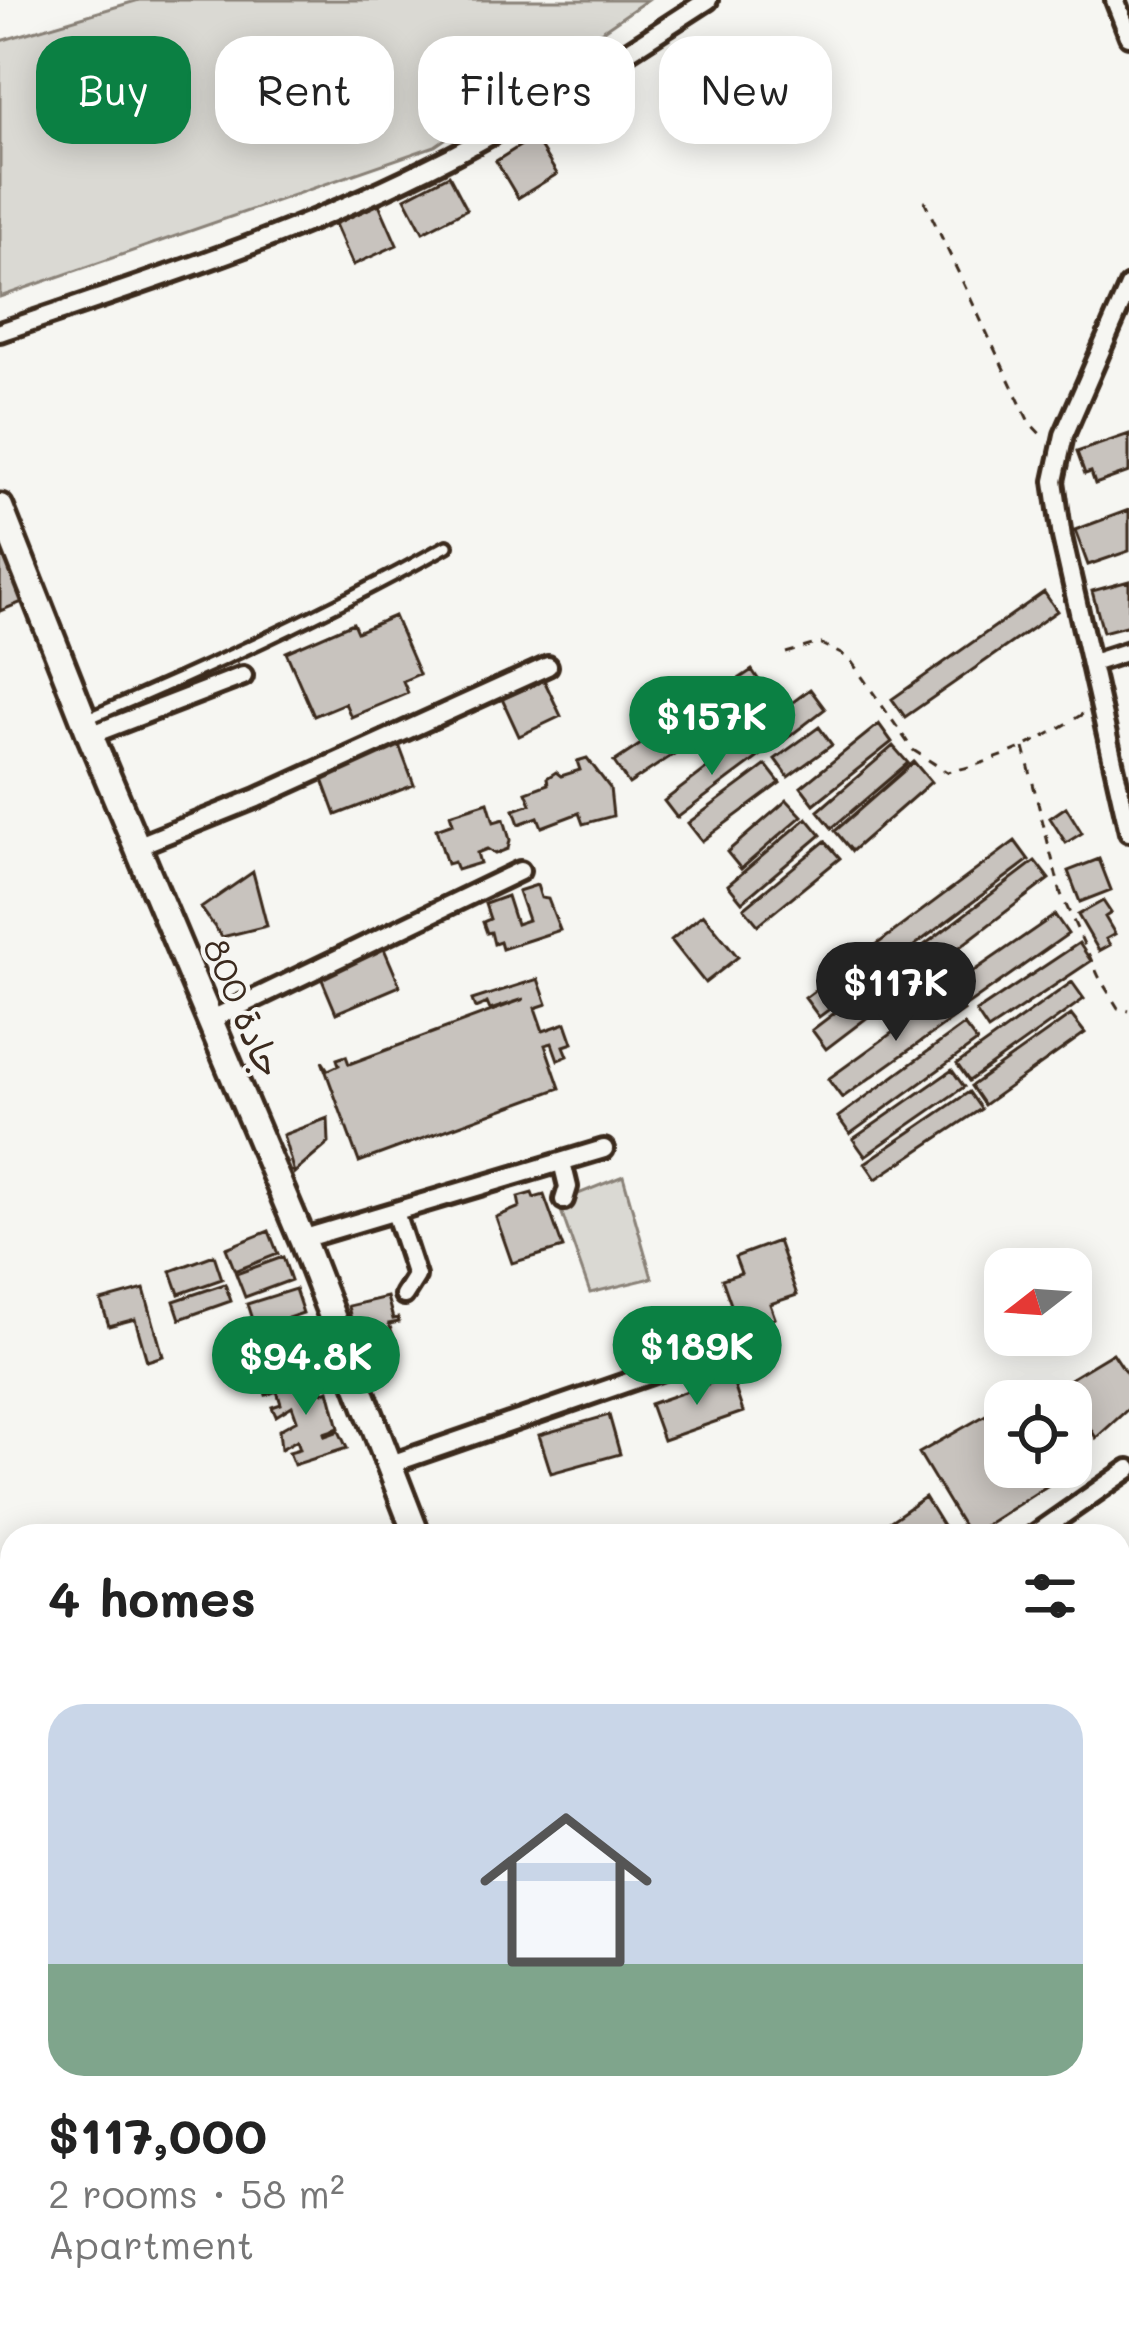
<!DOCTYPE html>
<meta charset="utf-8">
<style>
:root{--surface:#fff;--page:#f2f2f2;--text:#222;--muted:#767676;--accent:#0b8043}
body{margin:0;font-family:Mali,"Playpen Sans Arabic",sans-serif;background:var(--page);color:var(--text);height:100vh;display:flex;flex-direction:column;font-size:45px;white-space:nowrap}
*{box-sizing:border-box;margin:0}
p{font-size:39px;color:var(--muted)}
.icon{flex:none;width:66px;height:66px;fill:none;stroke:currentColor;stroke-width:2;stroke-linecap:round;stroke-linejoin:round}
.map{position:relative;flex:1;overflow:hidden}
.details{position:absolute;left:0px;top:1524px;width:1131px;height:807px;display:flex;flex-direction:column;background:var(--surface);border-radius:36px 36px 0 0;box-shadow:0 6px 30px #0003}
.details>*{flex:none}
.hud{position:absolute;left:36px;top:36px;width:1059px;height:108px;display:flex;gap:24px}
.needle{width:78px;rotate:253deg}
.controls{position:absolute;left:984px;top:1248px;display:grid;gap:24px}
.controls a{display:grid;place-items:center;width:108px;height:108px;border-radius:24px;background:var(--surface);box-shadow:0 6px 30px #0003;font-size:60px}
.price{position:absolute;translate:-50% -102px;padding:0 27px;border-radius:42px;background:var(--accent);color:#fff;font-size:39px;line-height:78px;filter:drop-shadow(0 3px 6px #0008)}
.price::after{content:'';position:absolute;left:50%;top:72px;width:36px;height:27px;margin-left:-18px;background:inherit;clip-path:polygon(0 0,100% 0,50% 100%)}
.price.current{background:#222;color:#fff}
ul{padding:0;list-style:none}
li{display:grid;align-content:center;gap:24px;height:636px;padding:0 48px}
li span{display:grid;place-items:center;height:372px;border-radius:36px;color:#555}
li>.icon{margin-inline-start:auto}
span .icon{width:216px;height:216px;fill:#fffc;stroke-width:1}
li b{font-size:51px}
h2{display:flex;justify-content:space-between;align-items:center;height:144px;padding:0 48px;font-size:51px}
.pill{padding:0 42px;border-radius:36px;background:var(--surface);box-shadow:0 6px 30px #0003;font-size:42px;line-height:108px}
.pill.current{background:var(--accent);color:#fff}
.map>svg:first-child{display:block}
.green{fill:#dad9d3;stroke:#8a8278;stroke-width:3}
.building{fill:#c8c3be;stroke:#3b2a1e;stroke-width:3}
.lines{fill:none;stroke-linecap:round;stroke-linejoin:round}
.service-casing{stroke:#3b2a1e;stroke-width:18}
.minor-casing{stroke:#3b2a1e;stroke-width:26}
.secondary-casing{stroke:#3b2a1e;stroke-width:33}
.trunk-casing{stroke:#3b2a1e;stroke-width:36}
.motorway-casing{stroke:#3b2a1e;stroke-width:39}
.path{stroke:#3b2a1e;stroke-width:3;stroke-dasharray:9 9;stroke-linecap:butt}
.service{stroke:#f6f6f2;stroke-width:9}
.minor{stroke:#f6f6f2;stroke-width:16}
.secondary{stroke:#f6f6f2;stroke-width:24}
.trunk{stroke:#f6f6f2;stroke-width:27}
.motorway{stroke:#f6f6f2;stroke-width:30}
.labels{text-anchor:middle;dominant-baseline:central;stroke-width:9;stroke-linejoin:round;paint-order:stroke}
.street-label{font-size:36px;fill:#3b2a1e;stroke:#f6f6f2}
</style>
<div class="map">
<svg width="1129" height="2329" viewBox="0 0 1129 2329">
<rect width="100%" height="100%" fill="#f6f6f2"/>
<filter id="ink" filterUnits="userSpaceOnUse"><feTurbulence type="fractalNoise" baseFrequency=".00833" numOctaves="2"/><feDisplacementMap in="SourceGraphic" scale="24" xChannelSelector="R" yChannelSelector="G"/><feConvolveMatrix kernelMatrix="1 2 1 2 8 2 1 2 1" color-interpolation-filters="sRGB"/></filter>
<g filter="url(#ink)">
<!-- green -->
<path class="green" d="M139,0h508l-212,146 -435,151v-256z
M623,1176l29,102 -62,15 -32,-91z"/>
<!-- building -->
<path class="building" d="M534,137l23,37 -39,24 -22,-37z
M449,175l18,34 -44,23 -18,-34z
M379,204l18,41 -44,20 -18,-41z
M1129,434v38l-34,12 -4,-12 -6,2 -8,-22z
M1129,510v41l-41,14 -13,-35z
M0,525l30,74 -30,12z
M1129,581v44l-26,7 -11,-41z
M1044,592l13,19 -152,106 -13,-18z
M394,616l25,58 -16,7 5,12 -57,24 -6,-14 -31,13 -28,-64 67,-29 4,9z
M752,670l15,22 -138,92 -15,-22z
M544,680l17,36 -42,20 -17,-37z
M810,689l15,20 -57,44 -16,-20z
M879,724l13,18 -78,62 -13,-17z
M819,727l13,18 -44,32 -13,-18z
M747,738l13,18 -83,62 -13,-17z
M399,745l15,40 -78,30 -15,-41z
M893,746l15,17 -76,65 -14,-17z
M587,758l23,30 3,28 -30,8 -4,-11 -37,14 -4,-10 -19,7 -5,-14 17,-6 -5,-12 22,-8 -1,-6 9,-6 5,4 19,-6 -3,-9z
M914,762l17,20 -79,69 -17,-20z
M766,765l14,18 -78,58 -14,-18z
M787,800l15,16 -61,53 -14,-17z
M488,802l6,20 10,-3 6,21 -2,9 -13,5 -8,-5 -10,4 3,10 -23,7 -3,-8 -7,2 -11,-35 17,-6 -3,-9z
M1066,807l16,26 -16,10 -16,-25z
M807,818l14,17 -79,67 -14,-17z
M825,841l15,17 -82,67 -14,-17z
M1015,841l14,19 -210,157 -14,-19z
M1099,859l12,31 -31,12 -12,-31z
M1035,861l14,18 -223,170 -14,-19z
M253,872l14,54 -45,11 -21,-29z
M537,885l4,13 7,1 12,31 -58,19 -2,-7 -6,2 -3,-12 -4,1 -4,-11 7,-3 -5,-15 22,-8 9,28 12,-4 -10,-29z
M1103,901l8,12 -6,4 10,17 -9,5 4,6 -11,6 -21,-36z
M703,914l35,43 -33,26 -34,-43z
M1055,915l13,19 -102,72 -14,-20z
M1079,943l12,18 -103,69 -12,-18z
M382,944l18,42 -64,27 -18,-43z
M538,979l9,25 -12,4 8,23 23,-8 7,20 -9,3 4,10 -10,4 -6,-17 -7,2 15,43 -201,74 -37,-101 6,9 11,-5 -2,-6 9,-3 3,8 175,-65 -34,11 -3,-7 -12,5 -3,-8z
M1072,982l12,17 -115,82 -12,-17z
M950,991l14,20 -122,87 -14,-19z
M1071,1015l14,18 -101,72 -13,-19z
M964,1025l13,17 -127,92 -12,-17z
M952,1070l12,17 -99,69 -12,-17z
M969,1092l12,17 -105,70 -11,-16z
M328,1118l1,25 -35,30 -11,-38z
M532,1193l2,5 10,-3 19,53 -51,15 -16,-46 24,-10 -2,-10z
M269,1231l9,23 -43,17 -9,-23z
M778,1241l19,54 -27,9 5,14 -35,12 -18,-51 19,-6 -6,-16z
M214,1255l8,24 -43,15 -8,-23z
M283,1257l8,23 -46,17 -9,-23z
M225,1284l6,17 -51,18 -6,-18z
M144,1289l19,67 -16,5 -12,-42 -26,7 -8,-25z
M295,1289l8,24 -48,16 -8,-25z
M387,1297l6,22 5,-1 1,4 -10,2 7,19 -29,8 -10,-6 -9,-39z
M1113,1353l16,24v31l-33,30 -33,-55z
M287,1371l2,5 9,-3 -4,9 7,-3 4,11 15,-6 3,8 6,-2 10,38 -15,5 1,3 14,-5 8,17 -53,17 -5,-13 11,-3 -3,-9 -16,9 -2,-19 18,-10 -5,-14 -16,10 -4,-9 9,-3 -4,-13 -11,4 -4,-12z
M731,1376l12,36 -80,28 -13,-36z
M1005,1404v63h50l6,10 -92,59 -50,-83z
M609,1415l11,39 -69,19 -12,-38z
M925,1497l24,39h-60l-7,-9z
M1129,1786v44l-2,2 -8,-12v-27z
M1119,1941l10,15v18l-10,7z
M538,2319h66l11,5v5h-75z"/>
<g class="lines">
<defs>
<path id="service" d="M84,720c125,-52 245,-108 363,-174
M15,2329l3,-7"/>
<path id="minor" d="M1115,0l14,36
M1129,286l-65,149 -10,46 8,56 67,295
M0,332c144,-49 290,-95 426,-163 99,-48 190,-110 282,-169
M1092,663l37,-12
M90,735l153,-59
M137,846l120,-48 291,-132
M210,1020l310,-149
M562,1162l6,25 -4,13
M395,1212l21,64 -12,19
M302,1239l302,-90
M388,1465l298,-103 17,-14
M1033,1536l96,-67
M1119,1768l10,-7
M1119,1866l10,13
M454,2319l2,10"/>
<path id="secondary" d="M0,507l90,228 212,504 115,297
M649,2319l2,10"/>
<path id="trunk" d="M0,2281l12,27"/>
<path id="motorway" d="M0,2020l12,26
M0,2122l12,26
M97,2319l6,10
M145,2319l5,10"/>
</defs>
<!-- service casing -->
<use href="#service" class="service-casing"/>
<!-- minor casing -->
<use href="#minor" class="minor-casing"/>
<!-- secondary casing -->
<use href="#secondary" class="secondary-casing"/>
<!-- trunk casing -->
<use href="#trunk" class="trunk-casing"/>
<!-- motorway casing -->
<use href="#motorway" class="motorway-casing"/>
<!-- path -->
<path class="path" d="M924,200l105,222 15,16
M786,653l33,-10 30,15 64,92 34,22c50,-10 94,-31 137,-59
M1024,748l37,146 38,83 19,31 11,3"/>
<!-- service -->
<use href="#service" class="service"/>
<!-- minor -->
<use href="#minor" class="minor"/>
<!-- secondary -->
<use href="#secondary" class="secondary"/>
<!-- trunk -->
<use href="#trunk" class="trunk"/>
<!-- motorway -->
<use href="#motorway" class="motorway"/>
</g>
</g>
<g class="labels">
<!-- street labels -->
<g class="street-label">
<text transform="translate(244 1007) rotate(67)">جادة 800</text>
</g>
</g>
</svg>
<div class="controls">
<a><svg class="needle" viewBox="-14 -14 28 28"><path d="M0-13l5 13h-10z" fill="#e53935"/><path d="M0 13l5-13h-10z" fill="#767676"/></svg></a>
<a><svg class="icon" aria-label="locate" viewBox="0 0 24 24"><circle cx="12" cy="12" r="6"/><path d="M12 2v4M12 18v4M2 12h4M18 12h4"/></svg></a>
</div>
<b class="price" style="left:712px;top:778px">$157K</b>
<b class="price current" style="left:896px;top:1044px">$117K</b>
<b class="price" style="left:697px;top:1408px">$189K</b>
<b class="price" style="left:306px;top:1418px">$94.8K</b>
<div class="hud">
<a class="pill current">Buy</a>
<a class="pill">Rent</a>
<a class="pill">Filters</a>
<a class="pill">New</a>
</div>
<section class="details">
<h2>4 homes<svg class="icon" aria-label="filters" viewBox="0 0 24 24"><path d="M4 7h16M4 17h16"/><circle cx="9" cy="7" r="2"/><circle cx="15" cy="17" r="2"/></svg></h2>
<ul>
<li><span style="background:linear-gradient(#c9d6e8 70%,#7fa58c 0)"><svg class="icon" aria-label="home" viewBox="0 0 24 24"><path d="M3 11l9-7 9 7M6 9v11h12V9"/></svg></span><div><b>$117,000</b><p>2 rooms · 58 m²</p><p>Apartment</p></div></li>
</ul>
</section>
</div>
